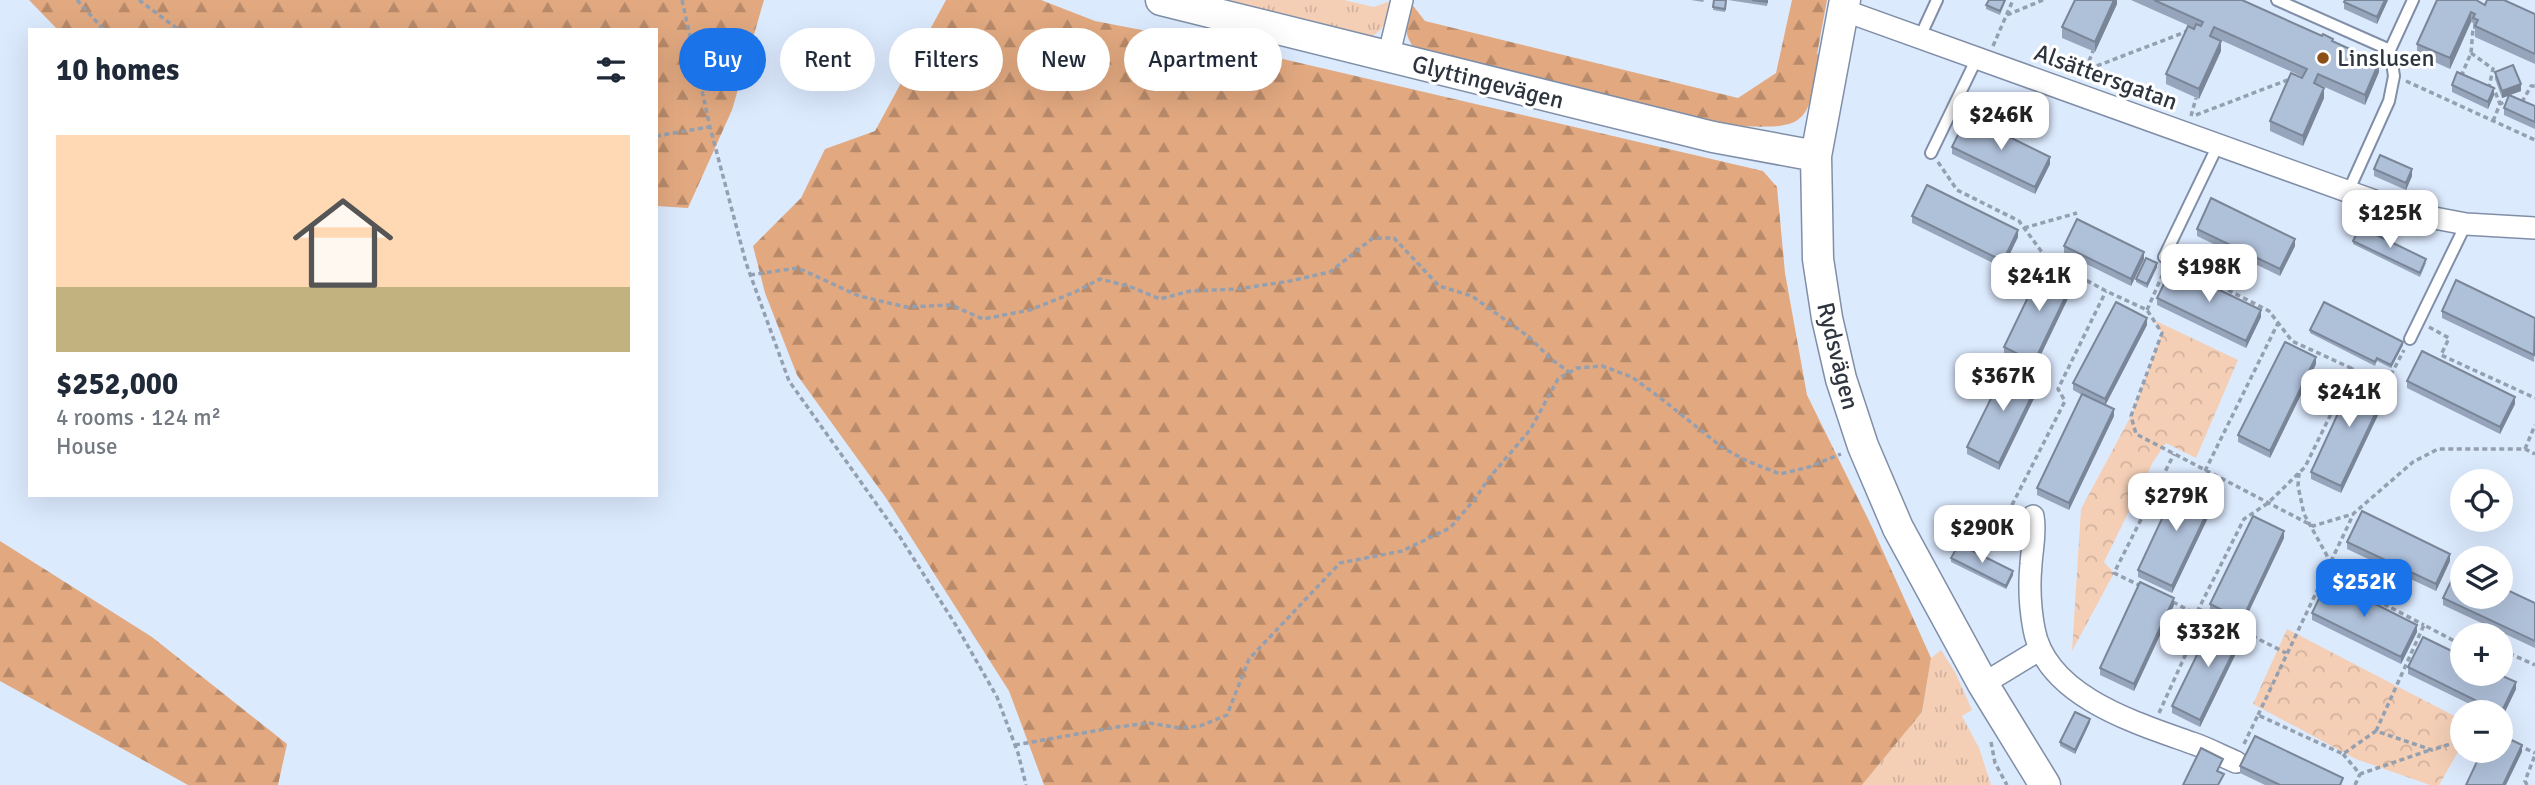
<!DOCTYPE html>
<meta charset="utf-8">
<style>
:root{--surface:#fff;--page:#f6f6f7;--text:#1f2937;--muted:#747a83;--line:#e0e1e3;--accent:#1a73e8}
body{margin:0;font-family:Signika,sans-serif;background:var(--page);color:var(--text);height:100vh;display:flex;flex-direction:column;font-size:26px;white-space:nowrap}
*{box-sizing:border-box;margin:0}
p{font-size:23px;color:var(--muted)}
.icon{flex:none;width:38px;height:38px;fill:none;stroke:currentColor;stroke-width:2;stroke-linecap:round;stroke-linejoin:round}
.map{position:relative;flex:1;overflow:hidden}
.drawer{position:absolute;left:28px;top:28px;width:630px;height:469px;display:flex;flex-direction:column;background:var(--surface);border-radius:0px;box-shadow:0 7px 28px #0002}
.drawer>*{flex:none}
.top-card{position:absolute;left:679px;top:28px;width:665px;height:63px;display:flex;gap:14px}
.controls{position:absolute;left:2450px;top:469px;display:grid;gap:14px}
.controls a{display:grid;place-items:center;width:63px;height:63px;border-radius:50%;background:var(--surface);box-shadow:0 7px 28px #0002;font-size:35px}
.price{position:absolute;translate:-50% -60px;padding:0 16px;border-radius:14px;background:#fff;color:#222;font-size:23px;line-height:46px;filter:drop-shadow(0 2px 4px #0008)}
.price::after{content:'';position:absolute;left:50%;top:42px;width:21px;height:16px;margin-left:-10px;background:inherit;clip-path:polygon(0 0,100% 0,50% 100%)}
.price.on{background:var(--accent);color:#fff}
ul{padding:0;list-style:none}
li{display:grid;align-content:center;gap:14px;height:371px;padding:0 28px}
li+li{border-top:2px solid var(--line)}
li span{display:grid;place-items:center;height:217px;border-radius:0px;color:#555}
li>.icon{margin-inline-start:auto}
span .icon{width:126px;height:126px;fill:#fffc;stroke-width:1}
li b{font-size:30px}
h2{display:flex;justify-content:space-between;align-items:center;height:84px;padding:0 28px;font-size:30px}
.chip{padding:0 24px;border-radius:32px;background:var(--surface);box-shadow:0 7px 28px #0002;font-size:24px;line-height:63px}
.chip.on{background:var(--accent);color:#fff}
.map>svg:first-child{display:block}
.grass{fill:url(#grass-tufts)}
.forest{fill:url(#forest-firs)}
.park{fill:url(#park-crowns)}
.lines{fill:none;stroke-linecap:round;stroke-linejoin:round}
.lane-casing{stroke:#808fa7;stroke-width:14}
.street-casing{stroke:#808fa7;stroke-width:24}
.secondary-casing{stroke:#808fa7;stroke-width:33}
.path{stroke:#949faf;stroke-width:3.5;stroke-dasharray:5 3.5;stroke-linecap:butt}
.lane{stroke:#fff;stroke-width:10}
.street{stroke:#fff;stroke-width:21}
.secondary{stroke:#fff;stroke-width:30}
.wall{fill:#96a5bb}
.shaded-wall{fill:#7a8698}
.building{fill:#afc0d9;stroke:#7a8698;stroke-width:2}
.poi-dot{fill:#8e4f17;stroke:#fff;stroke-width:2.5}
.labels{text-anchor:middle;dominant-baseline:central;stroke-width:6;stroke-linejoin:round;paint-order:stroke}
.poi-label{font-size:24px;fill:#2f353f;stroke:#fff;text-anchor:start}
.street-label{font-size:24px;fill:#2f353f;stroke:#fff}
</style>
<div class="map">
<svg width="2535" height="785" viewBox="0 0 2535 785">
<defs>
<pattern id="grass-tufts" width="24" height="20" patternUnits="userSpaceOnUse" patternTransform="scale(1.75)"><rect width="24" height="20" fill="#f4cfb6"/><path d="M3 7l-1-3M5 7V3M7 7l1-3M15 17l-1-3M17 17v-4M19 17l1-3" fill="none" stroke="#d2b29e"/></pattern>
<pattern id="forest-firs" width="22" height="20" patternUnits="userSpaceOnUse" patternTransform="scale(1.75)"><rect width="22" height="20" fill="#e2a980"/><path d="M5 1l3.5 6h-7zM16 11l3.5 6h-7z" fill="#b88a6a"/></pattern>
<pattern id="park-crowns" width="20" height="18" patternUnits="userSpaceOnUse" patternTransform="scale(1.75)"><rect width="20" height="18" fill="#f4cfb6"/><path d="M2 6a3 3 0 1 1 6 0M12 15a3 3 0 1 1 6 0" fill="none" stroke="#d2b29e"/></pattern>
</defs>
<rect width="100%" height="100%" fill="#dceafe"/>
<!-- grass -->
<path class="grass" d="M1216,0h128l30,7 19,-7c-5,19 -7,30 -26,39z
M1941,650l14,22 17,38 -10,6 17,32 12,37h-129l60,-73 9,-54z"/>
<!-- forest -->
<path class="forest" d="M29,0h735l-32,110 -44,98 -32,-2v-176h-598z
M946,0h95l54,21 145,28 523,122 14,16 8,86 22,122 65,132 59,131 -9,54 -60,73h-818l-35,-94 -123,-193 -89,-123 -32,-82 -12,-47 48,-48 24,-49 50,-18z
M1792,0h35l-10,54 5,1c-16,75 -16,73 -92,71l-316,-78c-12,-16 -8,-27 -3,-45l14,18 313,77 38,-25z
M0,541l152,96 135,107 -9,41h-90l-188,-104z"/>
<!-- park -->
<path class="park" d="M2154,320l84,40 -42,98 -30,-15 -13,19 -49,100 10,11 -42,78 9,-142 50,-93 31,-83z
M2287,629l175,91v25l-23,40h-9l-74,-26 -103,-55z"/>
<g class="lines">
<defs>
<path id="lane" d="M2277,0l113,50 4,26 -5,25 -41,91
M1919,39l18,-39
M2390,50l23,-50
M1931,153l46,-95
M2164,257l54,-112
M2410,339l56,-115"/>
<path id="street" d="M1843,10l565,203 58,11 69,4
M1388,58l14,-58
M2033,516c3,17 -1,32 -2,48 -2,21 -1,44 3,65 12,67 102,94 158,114 15,5 30,13 44,19
M1983,684l56,-34"/>
<path id="secondary" d="M1161,0l552,137 103,19
M1845,0l-29,156 2,103 9,59 14,61 22,67 35,82 85,156 62,101"/>
</defs>
<!-- lane casing -->
<use href="#lane" class="lane-casing"/>
<!-- street casing -->
<use href="#street" class="street-casing"/>
<!-- secondary casing -->
<use href="#secondary" class="secondary-casing"/>
<!-- path -->
<path class="path" d="M77,0l27,30
M139,0l40,30
M682,0l28,127 36,136 43,118 111,156 57,90 40,70 21,56 8,32
M2007,15l36,-15
M1993,46l20,-46
M2471,53l22,16 -4,18
M2086,69l7,-18
M2084,75l2,-5 102,-39
M2464,75l-2,-1 9,-21 2,-24
M2406,81l129,59
M2490,87l4,2 6,15
M2522,102l9,-16h4
M2196,115l94,-36
M2191,116l5,-18
M2493,121l7,-17 11,-5
M656,136l53,-9
M1938,162l19,28 62,31 28,38 59,32 41,19 15,23 -31,83 5,18 177,92 40,-12 60,-52 25,-13h87l10,5
M2024,228l53,-15
M2175,263l94,48 23,30 61,28
M750,275l48,-7 61,28 47,11 45,-2 32,14 47,-9 45,-18 25,-13 31,8 29,12 30,-8 48,-2 52,-8 40,-9 43,-34h21l45,48 33,10 57,41 22,22 18,13
M2147,310l18,-41
M2429,327l20,11 -8,17 94,43
M2525,449l10,-24
M2205,471l73,-148
M2299,473l-1,13 6,28 26,47 23,12 2,16 69,36
M2012,505l53,-104 -7,-12 48,-98
M2141,586l-27,-13 60,-119
M2173,602l23,12
M2199,609l87,44
M2501,659l12,-4 22,10
M2159,713l40,-88 -3,-11 48,-95 24,-16 37,-36 48,-98 33,15 18,-34
M2258,715l95,-200
M2376,731l48,-106 38,20
M1991,742l4,21 12,22
M2244,744l14,-29 85,39 33,-23 56,19 30,-10
M1015,745l102,-18 32,-4 31,5 20,-2 27,-11 22,-56 91,-96 62,-12 48,-23 25,-29 14,-21 41,-48 28,-51 19,-11 25,-2 30,11 31,23 60,48 24,13 33,13 29,-7 32,-13
M2518,745l17,8
M2343,754l17,20 70,-24
M2355,785l5,-11
M2527,785l-2,-4 10,-26"/>
<!-- lane -->
<use href="#lane" class="lane"/>
<!-- street -->
<use href="#street" class="street"/>
<!-- secondary -->
<use href="#secondary" class="secondary"/>
</g>
<!-- wall -->
<path class="wall" d="M1691,0h13l-1,2z
M1714,0h13l-2,12 -12,-2z
M1728,0h40l-1,6z
M1989,0h17l-6,15 -14,-6v-4z
M2117,0v4l-22,48 -33,-14v-11z
M2131,0h111l91,41 46,31 -14,33 -47,-21 6,14 -21,48 -33,-15v-10l33,-44 -89,-40 7,14 -22,48 -33,-15v-10l28,-46z
M2388,0l-11,24 -33,-15v-7z
M2480,2l5,3 50,9v50l-60,-27v-8h-2v-6l-2,-1 -21,47 -33,-15v-10z
M2495,72l26,19 -11,4 25,11v23l-31,-14v-7l5,-12 -7,2 -7,-19z
M2452,85l42,10 -6,14 -36,-17z
M1952,147l98,17 -15,30 -83,-40z
M2374,169l38,7 -6,14 -32,-14z
M1912,216l106,21 -15,31 -91,-45z
M2197,229l98,17 -15,30 -83,-40z
M2353,241l73,22 -6,14 -67,-33z
M2064,246l80,13 -13,27 -67,-33z
M2157,267l-10,21 -11,-6v-3z
M2074,286l-40,83 -30,-15v-7z
M2157,298l104,19 -15,31 -89,-43z
M2442,311l93,7 -1,44 -92,-44z
M2147,325l-42,80 9,11 -45,94 -32,-15v-7l45,-93 -9,-5v-7z
M2310,330l93,15 -12,23 -14,-7 -2,5 -65,-33z
M2316,364l-46,94 -32,-16v-7z
M2407,381l108,23 -15,30 -93,-46z
M2040,386l-41,84 -32,-16v-7z
M2388,394l-47,99 -30,-14v-7z
M2215,503l-43,90 -34,-16v-7z
M2284,538l-42,88 -32,-15v-7z
M2347,542l103,19 -14,30 -89,-42z
M1951,558l62,17 -7,14 -55,-27z
M2443,598l92,5v45l-92,-43z
M2174,605l-40,86 -34,-16v-7z
M2312,613l105,19 -16,32 -89,-44z
M2243,639l-43,88 -28,-14v-7z
M2408,667l108,22 -15,31v-8h-15l-78,-38z
M2090,722l-15,32 -15,-8v-4z
M2240,766l103,19h-78l-25,-12z"/>
<!-- shaded-wall -->
<path class="shaded-wall" d="M2114,0h3v4l-22,48v-10z
M2385,0h3l-11,24v-7z
M2471,12v10l-21,47v-11z
M2221,41v10l-22,48v-10z
M2379,62v10l-14,33v-10z
M2521,84v7l-19,7v-7z
M2324,88v10l-21,48v-10z
M2494,88v7l-6,14v-7z
M2050,157v7l-15,30v-7z
M2412,169v7l-6,14v-7z
M2018,230v7l-15,31v-7z
M2295,239v7l-15,30v-7z
M2144,252v7l-13,27v-7z
M2157,263v4l-10,21v-4z
M2074,279v7l-40,83v-7z
M2261,310v7l-15,31v-7z
M2147,318v7l-42,81v-7z
M2403,342v3l-12,23v-3z
M2316,357v7l-46,94v-7z
M2040,379v7l-41,84v-7z
M2388,387v7l-47,99v-7z
M2515,397v7l-15,30v-7z
M2114,409v7l-45,94v-7z
M2215,496v7l-43,90v-7z
M2284,531v7l-42,88v-6z
M2450,554v7l-14,30v-7z
M2013,571v4l-7,14v-3z
M2174,598v7l-40,86v-7z
M2417,625v7l-16,32v-7z
M2243,632v7l-43,88v-7z
M2516,682v7l-15,31v-7z
M2090,719v3l-15,32v-4z
M2522,745v7l-16,33h-3z"/>
<!-- building -->
<path class="building" d="M1714,0h12l-1,9 -12,-2z
M1752,0h15v2z
M1989,0h16l-5,11 -14,-6z
M2075,0h39l-19,42 -33,-15z
M2154,0h88l80,36 1,-2 10,5 -1,2 47,21 -14,33 -47,-21 -4,9 10,5 -21,48 -33,-15 21,-48 11,5 5,-9 -93,-42 -4,9 11,5 -22,48 -33,-15 22,-48 6,3 2,-5 5,2 2,-4z
M2345,0h40l-8,17 -33,-15z
M2437,0h39l9,5 2,-5h17l31,14v40l-60,-28 3,-6 -5,-2 2,-4 -4,-2 -21,46 -33,-14z
M2513,65l8,19 -19,7 -7,-19z
M2457,72l37,16 -6,14 -36,-17z
M2509,95l26,11v16l-31,-14z
M1967,116l83,41 -15,30 -83,-40z
M2380,155l32,14 -6,14 -32,-14z
M1927,185l91,45 -15,31 -91,-45z
M2211,198l84,41 -15,30 -83,-40z
M2077,219l67,33 -13,27 -67,-33z
M2360,227l66,32 -6,14 -67,-32z
M2146,258l11,5 -10,21 -11,-5z
M2044,264l30,15 -40,83 -30,-15z
M2172,267l89,43 -15,31 -89,-43z
M2456,280l79,38 -1,37 -92,-44z
M2116,302l31,16 -42,81 -32,-16z
M2324,302l79,40 -12,23 -14,-7 -2,4 -65,-32z
M2285,342l31,15 -46,94 -32,-16z
M2422,351l93,46 -15,30 -93,-46z
M2008,364l32,15 -41,84 -32,-16z
M2357,372l31,15 -47,99 -30,-14z
M2082,394l32,15 -45,94 -32,-15z
M2180,480l35,16 -43,90 -34,-16z
M2362,511l88,43 -14,30 -89,-42z
M2253,516l31,15 -42,89 -32,-16z
M1959,544l54,27 -7,15 -55,-28z
M2458,567l4,2v28h39v-10l34,16v38l-92,-43z
M2328,580l89,45 -16,32 -89,-44z
M2140,582l34,16 -40,86 -34,-16z
M2215,618l28,14 -43,88 -28,-14z
M2423,637l39,19v18h36l18,8 -15,31 -93,-46z
M2075,712l15,7 -15,31 -15,-8z
M2501,735l21,10 -19,40h-37l16,-34h19z
M2255,736l88,42 -3,7h-60l-40,-19z
M2201,748l22,11 -6,12 7,3 -6,11h-35z"/>
<!-- markers -->
<circle class="poi-dot" cx="2323" cy="58" r="7"/>
<g class="labels">
<!-- poi labels -->
<g class="poi-label">
<text x="2337" y="58">Linslusen</text>
</g>
<!-- street labels -->
<g class="street-label">
<text transform="translate(2106 77) rotate(20)">Alsättersgatan</text>
<text transform="translate(1488 82) rotate(14)">Glyttingevägen</text>
<text transform="translate(1838 356) rotate(76)">Rydsvägen</text>
</g>
</g>
</svg>
<div class="controls">
<a><svg class="icon" aria-label="locate" viewBox="0 0 24 24"><circle cx="12" cy="12" r="6"/><path d="M12 2v4M12 18v4M2 12h4M18 12h4"/></svg></a>
<a><svg class="icon" aria-label="layers" viewBox="0 0 24 24"><path d="M12 4l9 5-9 5-9-5zM3 14l9 5 9-5"/></svg></a>
<a>+</a>
<a>−</a>
</div>
<b class="price" style="left:2001px;top:152px">$246K</b>
<b class="price" style="left:2390px;top:250px">$125K</b>
<b class="price" style="left:2209px;top:304px">$198K</b>
<b class="price" style="left:2039px;top:313px">$241K</b>
<b class="price" style="left:2003px;top:413px">$367K</b>
<b class="price" style="left:2349px;top:429px">$241K</b>
<b class="price" style="left:2176px;top:533px">$279K</b>
<b class="price" style="left:1982px;top:565px">$290K</b>
<b class="price on" style="left:2364px;top:619px">$252K</b>
<b class="price" style="left:2208px;top:669px">$332K</b>
<div class="top-card">
<a class="chip on">Buy</a>
<a class="chip">Rent</a>
<a class="chip">Filters</a>
<a class="chip">New</a>
<a class="chip">Apartment</a>
</div>
<section class="drawer">
<h2>10 homes<svg class="icon" aria-label="filters" viewBox="0 0 24 24"><path d="M4 7h16M4 17h16"/><circle cx="9" cy="7" r="2"/><circle cx="15" cy="17" r="2"/></svg></h2>
<ul>
<li><span style="background:linear-gradient(#ffd9b3 70%,#c2b280 0)"><svg class="icon" aria-label="home" viewBox="0 0 24 24"><path d="M3 11l9-7 9 7M6 9v11h12V9"/></svg></span><div><b>$252,000</b><p>4 rooms · 124 m²</p><p>House</p></div></li>
</ul>
</section>
</div>
